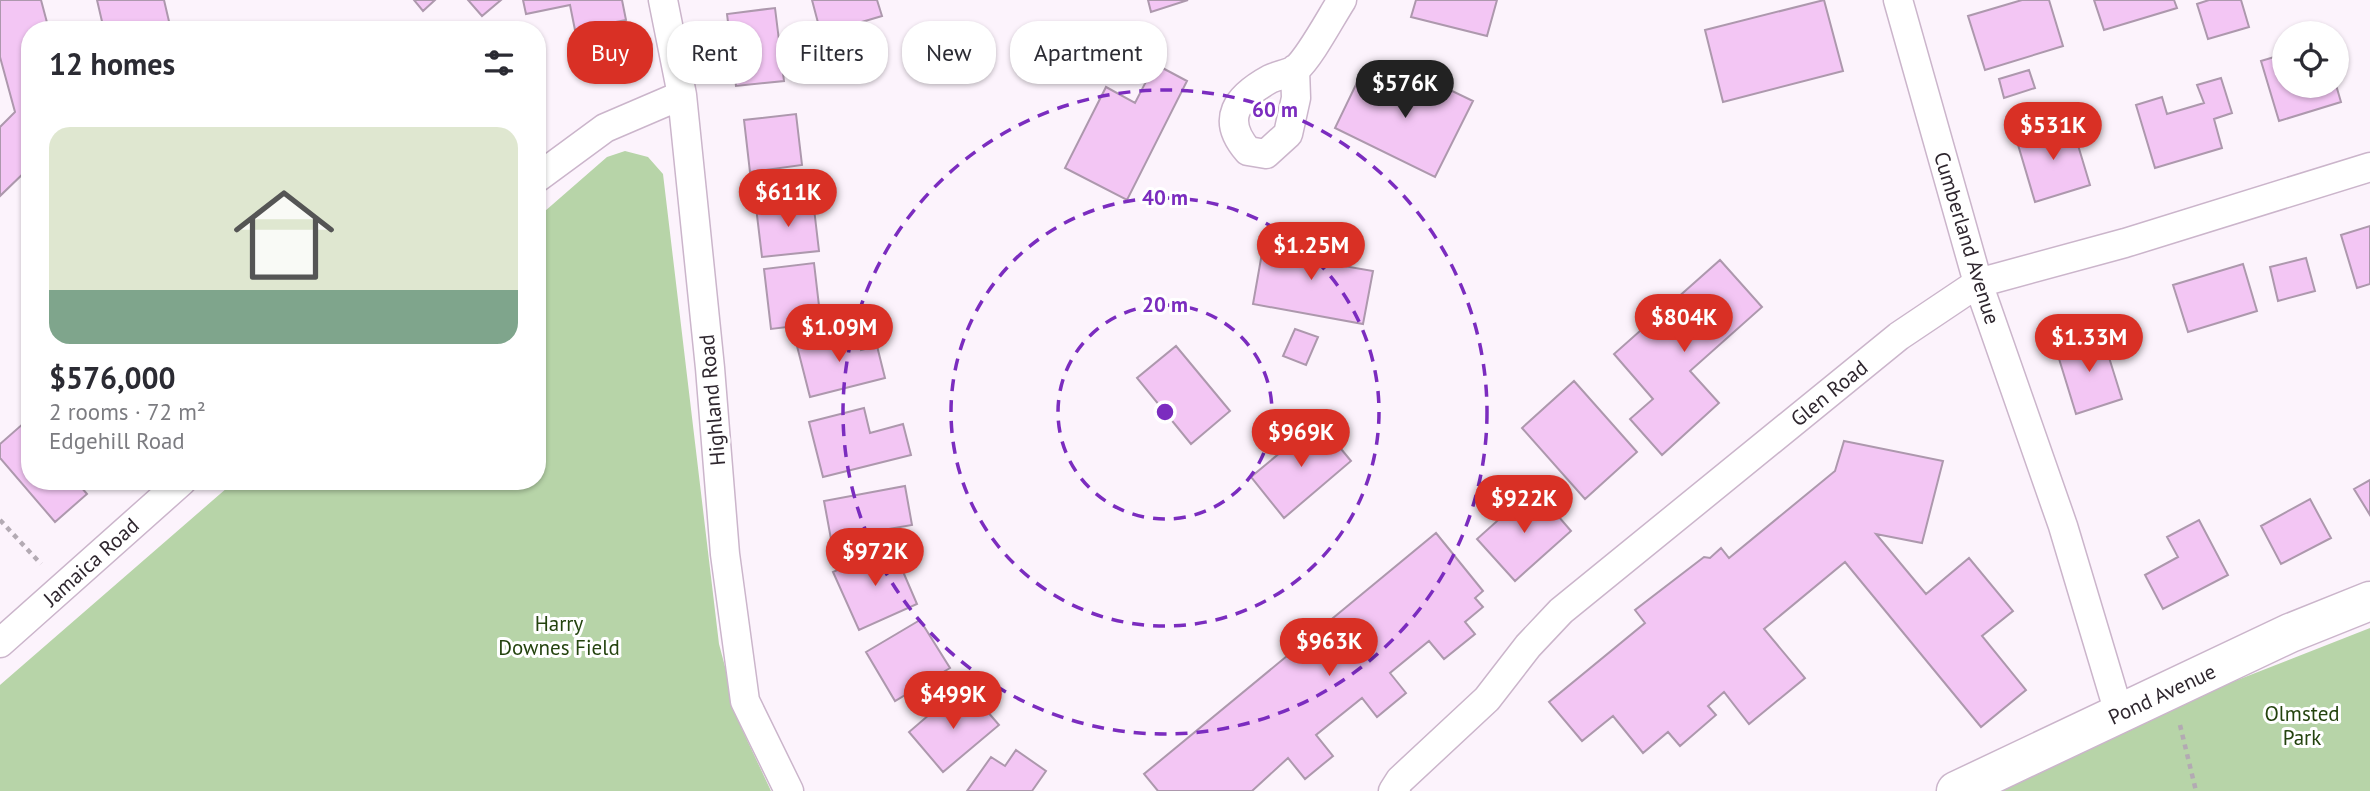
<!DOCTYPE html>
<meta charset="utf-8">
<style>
:root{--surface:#fff;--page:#f2f2f3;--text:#2b2b33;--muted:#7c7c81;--line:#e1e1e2;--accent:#d93025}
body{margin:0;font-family:"PT Sans",sans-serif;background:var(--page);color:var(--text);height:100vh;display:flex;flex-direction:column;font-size:26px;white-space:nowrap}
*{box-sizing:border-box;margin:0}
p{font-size:23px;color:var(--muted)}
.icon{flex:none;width:38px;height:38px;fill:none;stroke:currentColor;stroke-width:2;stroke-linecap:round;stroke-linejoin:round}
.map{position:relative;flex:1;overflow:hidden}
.panel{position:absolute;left:21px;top:21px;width:525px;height:469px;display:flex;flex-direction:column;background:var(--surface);border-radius:28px;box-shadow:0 2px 5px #0004}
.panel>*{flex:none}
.top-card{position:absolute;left:567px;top:21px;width:665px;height:63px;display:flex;gap:14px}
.buttons{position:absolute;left:2272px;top:21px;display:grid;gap:14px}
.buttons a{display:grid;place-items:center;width:77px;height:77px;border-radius:50%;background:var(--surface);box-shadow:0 2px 5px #0004;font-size:35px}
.price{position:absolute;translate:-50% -60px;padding:0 16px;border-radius:24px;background:var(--accent);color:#fff;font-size:23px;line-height:46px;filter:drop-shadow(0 2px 4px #0008)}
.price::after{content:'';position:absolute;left:50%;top:42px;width:21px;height:16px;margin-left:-10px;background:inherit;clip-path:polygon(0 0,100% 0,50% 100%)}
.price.current{background:#222;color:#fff}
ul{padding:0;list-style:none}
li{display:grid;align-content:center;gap:14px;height:371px;padding:0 28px}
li+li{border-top:2px solid var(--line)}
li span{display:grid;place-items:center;height:217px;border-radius:21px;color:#555}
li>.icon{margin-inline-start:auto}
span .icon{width:126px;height:126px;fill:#fffc;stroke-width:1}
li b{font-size:30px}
h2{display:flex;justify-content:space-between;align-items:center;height:84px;padding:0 28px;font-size:30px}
.chip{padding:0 24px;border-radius:28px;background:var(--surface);box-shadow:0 2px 5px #0004;font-size:24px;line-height:63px}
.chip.current{background:var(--accent);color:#fff}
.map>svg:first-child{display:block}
.green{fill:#b7d4a8}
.building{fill:#f3c6f4;stroke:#ad98ad;stroke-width:2}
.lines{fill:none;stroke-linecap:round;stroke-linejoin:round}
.street-casing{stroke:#cbb5cb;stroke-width:31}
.secondary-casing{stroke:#cbb5cb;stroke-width:41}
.path{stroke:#b3aab3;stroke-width:4.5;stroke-dasharray:5 5;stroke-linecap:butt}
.street{stroke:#fff;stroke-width:28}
.secondary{stroke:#fff;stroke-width:38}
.ring{fill:none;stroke:#7b2cbf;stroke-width:3.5;stroke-dasharray:12 9}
.labels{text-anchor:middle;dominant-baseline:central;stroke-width:6;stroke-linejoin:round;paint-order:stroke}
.street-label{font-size:21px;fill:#2e262e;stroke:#fff}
.park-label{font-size:21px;fill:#24430e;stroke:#fff}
.centre{fill:#7b2cbf;stroke:#fff;stroke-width:3.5}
.ring-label{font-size:21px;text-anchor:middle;font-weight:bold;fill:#7b2cbf;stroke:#fff;stroke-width:6;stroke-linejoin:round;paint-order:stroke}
</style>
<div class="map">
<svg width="2370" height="791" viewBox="0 0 2370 791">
<rect width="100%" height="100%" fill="#fcf3fc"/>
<!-- green -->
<path class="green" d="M625,151l23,6 15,17 56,470 22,83 30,64h-771v-106l235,-204h302v-263l70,-61z
M2370,628v163h-369l198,-96z"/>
<!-- building -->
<path class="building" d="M0,0h41l8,30h-19v137l-30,29v-69l15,-15 -15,-55z
M97,0h67l7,30h-67z
M414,0h21l-12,11z
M468,0h33l-19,16z
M523,0h99l4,20 -51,10 -5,-25 -44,9z
M812,0h65l5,16 -61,18z
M1148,0h40l-37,12z
M1416,0h81l-10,36 -76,-19z
M1824,0l19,71 -120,31 -18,-72z
M2022,0h27l14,46 -78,24 -17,-54z
M2094,0h80l3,8 -73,22z
M2209,0h32l8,27 -41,12 -11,-35z
M775,8l9,73 -48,5 -9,-72z
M2284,54v32l52,-1 5,17 -62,19 -18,-60z
M1155,64l32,17 -60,119 -62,-32 41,-81 29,16z
M1363,70l45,22 9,-18 56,27 -38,76 -100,-49z
M2029,70l6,18 -31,10 -5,-19z
M2221,78l11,35 -18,6 8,29 -67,20 -19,-63 26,-8 5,17 37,-11 -7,-18z
M796,114l6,51 -52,7 -6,-52z
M2071,122l19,63 -55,17 -19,-64z
M813,200l6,51 -57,6 -6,-50z
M2370,226v58l-13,4 -16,-53z
M1265,236l69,13 -2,15 41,7 -10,53 -110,-20z
M2306,258l9,33 -37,10 -8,-34z
M1720,260l42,47 -72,64 29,32 -57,52 -32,-36 23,-20 -39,-45z
M814,263l7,60 -50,6 -7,-60z
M2243,264l14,47 -69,21 -15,-47z
M1295,329l23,8 -12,28 -23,-9z
M856,331l5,19 16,-4 8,32 -75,19 -13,-51z
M2102,335l20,64 -46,15 -20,-65z
M1176,346l54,65 -39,33 -54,-66z
M1574,381l63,71 -52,47 -63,-71z
M864,408l6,25 33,-9 8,31 -88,22 -14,-55z
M1318,421l33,40 -67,57 -33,-41z
M25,422l5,5v54h46l11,13 -32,28 -55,-64v-14z
M1844,441l99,20 -21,82 -46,-9 50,60 43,-36 44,53 -31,25 44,54 -45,37 -136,-165 -81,67 41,49 -56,46 -25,-32 -16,14 8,9 -36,31 -12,-14 -25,21 -30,-37 -31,25 -33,-39 96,-79 -10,-13 69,-53 6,1 11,-10 8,10 106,-87z
M2370,480v35l-16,-26z
M905,486l7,39 -81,14 -7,-38z
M1534,488l37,43 -56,50 -38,-42z
M2310,499l21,39 -50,26 -20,-38z
M2199,520l29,55 -65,34 -18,-34 33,-18 -11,-20z
M1436,533l47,58 -8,7 8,9 -18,15 10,12 -31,25 -15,-18 -39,32 16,20 -29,24 -15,-19 -46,37 17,21 -28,23 -17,-21 -36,33h-94l-14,-17z
M892,546l25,58 -58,26 -26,-58z
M920,620l30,48 -55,33 -29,-49z
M951,696l10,11 13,-11 25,29 -56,47 -34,-40z
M1016,750l30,21 -14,20h-65l24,-34 14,9z"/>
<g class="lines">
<defs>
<path id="street" d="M663,0l19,95 28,273 15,186 20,147 44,90
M1898,0l80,283 85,243 56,187
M1295,69l1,29 -8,36 -22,20 -18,-3c-28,-32 -11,-54 22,-72 8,-4 19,-5 26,-10 14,-12 35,-52 46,-69
M537,178l68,-50 77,-33
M0,643l182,-162
M1393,791l7,-11 87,-81 41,-53 33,-35 338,-275 79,-53 147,-40 245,-76"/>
<path id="secondary" d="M1956,791l334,-158 80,-32"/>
</defs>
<!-- street casing -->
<use href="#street" class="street-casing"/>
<!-- secondary casing -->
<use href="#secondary" class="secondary-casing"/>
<!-- path -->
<path class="path" d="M0,520l41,44
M2180,725l16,66"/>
<!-- street -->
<use href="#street" class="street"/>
<!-- secondary -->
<use href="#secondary" class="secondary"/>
</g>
<!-- distance rings -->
<g class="ring">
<circle cx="1165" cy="412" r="107"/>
<circle cx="1165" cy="412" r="214"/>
<circle cx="1165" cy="412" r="322"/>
</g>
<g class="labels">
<!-- street labels -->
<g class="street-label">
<text transform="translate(1967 238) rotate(73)">Cumberland Avenue</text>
<text transform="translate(1829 393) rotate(-39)">Glen Road</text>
<text transform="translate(712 400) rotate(-95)">Highland Road</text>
<text transform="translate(91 562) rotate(-42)">Jamaica Road</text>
<text transform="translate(2162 694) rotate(-25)">Pond Avenue</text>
</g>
<!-- park labels -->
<g class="park-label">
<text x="559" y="623">Harry<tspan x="559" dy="24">Downes Field</tspan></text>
<text x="2302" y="713">Olmsted<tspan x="2302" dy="24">Park</tspan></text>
</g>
</g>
<circle cx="1165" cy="412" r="10" class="centre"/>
<g class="ring-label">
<text x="1275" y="117">60 m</text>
<text x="1165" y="205">40 m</text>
<text x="1165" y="312">20 m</text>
</g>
</svg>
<div class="buttons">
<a><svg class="icon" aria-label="locate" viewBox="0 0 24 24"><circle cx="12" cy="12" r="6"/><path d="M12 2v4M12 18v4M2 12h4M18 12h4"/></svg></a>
</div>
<b class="price current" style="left:1405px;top:120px">$576K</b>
<b class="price" style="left:2053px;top:162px">$531K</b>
<b class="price" style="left:788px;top:229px">$611K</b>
<b class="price" style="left:1311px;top:282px">$1.25M</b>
<b class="price" style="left:1684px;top:354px">$804K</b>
<b class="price" style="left:839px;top:364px">$1.09M</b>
<b class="price" style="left:2089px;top:374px">$1.33M</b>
<b class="price" style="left:1301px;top:469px">$969K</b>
<b class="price" style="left:1524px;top:535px">$922K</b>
<b class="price" style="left:875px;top:588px">$972K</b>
<b class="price" style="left:1329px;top:678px">$963K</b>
<b class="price" style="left:953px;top:731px">$499K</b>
<div class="top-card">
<a class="chip current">Buy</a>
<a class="chip">Rent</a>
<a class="chip">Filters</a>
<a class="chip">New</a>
<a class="chip">Apartment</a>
</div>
<section class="panel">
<h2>12 homes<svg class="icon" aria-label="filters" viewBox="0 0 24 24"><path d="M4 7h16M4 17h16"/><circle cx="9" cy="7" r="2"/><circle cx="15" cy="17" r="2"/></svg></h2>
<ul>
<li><span style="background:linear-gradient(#dfe7d0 75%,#7fa58c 0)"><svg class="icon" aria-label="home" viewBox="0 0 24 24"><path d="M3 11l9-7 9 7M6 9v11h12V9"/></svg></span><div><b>$576,000</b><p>2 rooms · 72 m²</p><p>Edgehill Road</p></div></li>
</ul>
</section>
</div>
